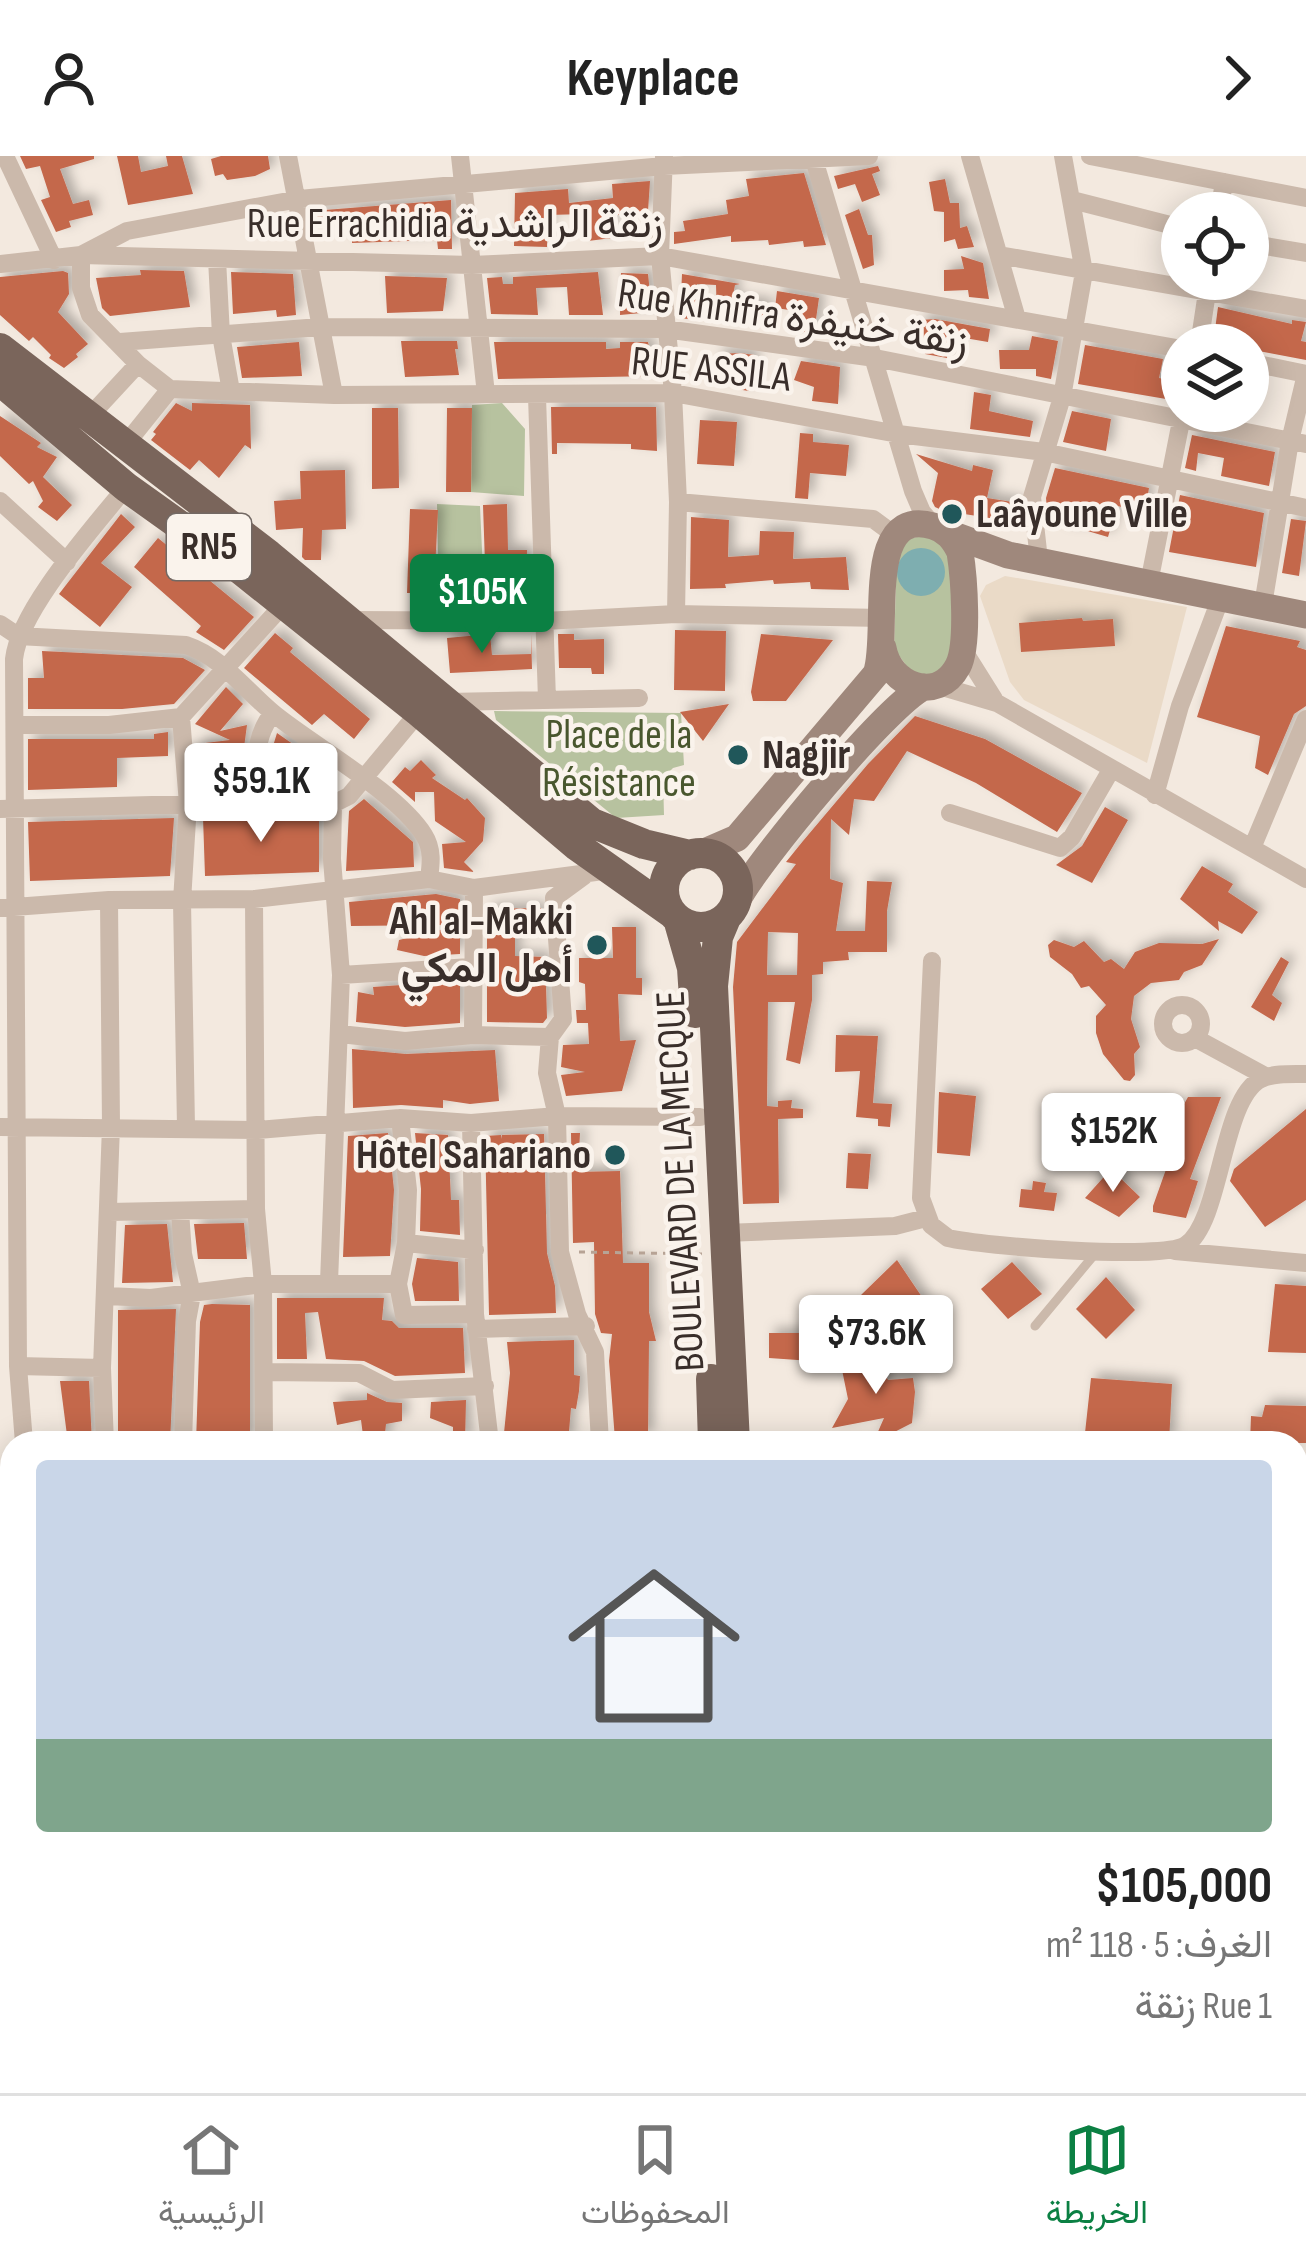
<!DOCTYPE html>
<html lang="ar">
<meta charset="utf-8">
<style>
:root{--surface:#fff;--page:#f6f6f6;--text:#222;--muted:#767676;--line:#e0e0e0;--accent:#0b8043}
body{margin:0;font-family:"Sofia Sans Condensed",Vazirmatn,sans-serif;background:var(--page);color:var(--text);direction:rtl;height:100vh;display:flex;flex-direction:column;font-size:45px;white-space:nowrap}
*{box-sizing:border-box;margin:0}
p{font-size:39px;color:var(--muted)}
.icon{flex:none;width:66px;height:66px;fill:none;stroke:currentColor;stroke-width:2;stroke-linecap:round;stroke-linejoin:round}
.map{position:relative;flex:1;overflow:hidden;direction:ltr}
.sheet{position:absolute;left:0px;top:1275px;width:1308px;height:663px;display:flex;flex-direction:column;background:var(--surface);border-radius:36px 36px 0 0;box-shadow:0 6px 30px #0003;direction:rtl}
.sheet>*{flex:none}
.tools{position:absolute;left:1161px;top:36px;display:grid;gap:24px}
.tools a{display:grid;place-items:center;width:108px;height:108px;border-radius:50%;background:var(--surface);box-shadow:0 6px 30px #0003;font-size:60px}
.price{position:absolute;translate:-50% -102px;padding:0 27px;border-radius:12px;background:#fff;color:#222;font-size:39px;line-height:78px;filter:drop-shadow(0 3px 6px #0008)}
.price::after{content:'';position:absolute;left:50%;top:72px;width:36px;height:27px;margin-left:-18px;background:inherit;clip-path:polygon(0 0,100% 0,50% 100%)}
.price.selected{background:var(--accent);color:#fff}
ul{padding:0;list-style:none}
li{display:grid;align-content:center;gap:24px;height:636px;padding:0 36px}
li span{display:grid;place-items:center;height:372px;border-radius:12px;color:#555}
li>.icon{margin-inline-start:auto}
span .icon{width:216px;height:216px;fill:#fffc;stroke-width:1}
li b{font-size:51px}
header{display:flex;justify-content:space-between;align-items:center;height:156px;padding:0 36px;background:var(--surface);font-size:54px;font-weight:700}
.dock{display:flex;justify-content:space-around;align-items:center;height:168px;border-top:3px solid var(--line);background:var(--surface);font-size:33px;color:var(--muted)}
.dock a{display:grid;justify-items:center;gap:6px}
.dock .selected{color:var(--accent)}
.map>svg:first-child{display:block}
.green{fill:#b7c29f}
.plaza{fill:#eadac7}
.water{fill:#7eaeb0}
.building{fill:#c4674c;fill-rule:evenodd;filter:url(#shadow)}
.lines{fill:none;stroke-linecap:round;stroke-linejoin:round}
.path{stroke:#b7a395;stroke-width:3;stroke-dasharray:6 6;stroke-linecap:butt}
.lane{stroke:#cbb9ab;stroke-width:9}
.street{stroke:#cbb9ab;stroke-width:18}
.secondary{stroke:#9f887c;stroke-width:27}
.primary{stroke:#7a655b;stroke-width:30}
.poi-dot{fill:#20575a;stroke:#faf3ec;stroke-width:4.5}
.labels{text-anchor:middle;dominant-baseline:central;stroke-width:9;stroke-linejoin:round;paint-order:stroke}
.shield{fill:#faf3ec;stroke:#736964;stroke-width:3}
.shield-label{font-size:39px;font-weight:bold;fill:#392e2a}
.street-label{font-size:42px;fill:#392e2a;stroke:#faf3ec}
.poi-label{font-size:42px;font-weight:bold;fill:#392e2a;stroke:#faf3ec;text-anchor:start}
.park-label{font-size:42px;fill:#49572e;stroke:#faf3ec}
</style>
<header><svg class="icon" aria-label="forward" viewBox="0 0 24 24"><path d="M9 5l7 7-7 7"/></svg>Keyplace<svg class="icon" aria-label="person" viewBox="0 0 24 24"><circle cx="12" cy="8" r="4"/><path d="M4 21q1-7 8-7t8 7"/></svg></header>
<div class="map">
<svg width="1306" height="1937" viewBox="0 0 1306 1937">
<defs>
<filter id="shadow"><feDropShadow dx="6" dy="-6" stdDeviation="6" flood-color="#0004"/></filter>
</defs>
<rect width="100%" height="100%" fill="#f3e9df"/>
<!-- green -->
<path class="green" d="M502,247l23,26 -1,67 -53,-4 1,-87z
M437,348l43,2 4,89h-45z
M932,379l19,19 3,94 -12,24 -27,5 -21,-28 3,-104 7,-6z
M494,555l187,2 3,52 -11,3 -10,10 1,37 -48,3 -120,-98z"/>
<!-- plaza -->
<path class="plaza" d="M1005,420l182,31 -40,156 -123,-63 -14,-18 -30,-86 6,-11z"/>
<!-- water -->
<path class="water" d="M897 416a24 24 0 1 1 48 0a24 24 0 1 1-48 0Z"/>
<!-- building -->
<path class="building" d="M20,0h74v3l-34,10 13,35 16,-4 4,15 -24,6 2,6 -15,5 -15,-32 9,-3 -10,-31 -14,3z
M117,0h21l3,16 27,-6 -2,-10h16l11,38 -65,11z
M221,0h47l2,13 -15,7 -28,4 -4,-6 -8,2 -4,-17z
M878,10l2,5 -8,3 8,21 -18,7 -7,-18 -17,5 -4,-13z
M804,17l22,72 -22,2 -1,-6 -34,4 -1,-5 -37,2v-6l-57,8v-12l11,-1 -2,-10 45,-7 -2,-14 23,-4 -3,-17z
M945,23l5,24h9l1,25 7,-2 7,21 -16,2 -3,-10 -11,3v-30l-10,-1 -5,-29z
M650,25l-2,30 -39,5 3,22 -24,3 -3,-27 -37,1 -1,32 -33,-1 1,-53 53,-4 1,14 44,-5 -1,-14z
M451,44l1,49h-14l-1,-9 -85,3v-27l-37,4 -3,-9z
M859,53l9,26h4l2,30 -11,4 -18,-54z
M961,100l22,7 6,36 -20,-2 -1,-7 -24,1v-21l20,-1z
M140,114l44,1 6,36 -80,9 -8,-8 -6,-30 45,-3z
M63,115l5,2 1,21 -11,18 30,32 -12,10 2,3 -14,11 -15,-10 2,-3 -18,-18 -4,4 -29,-26v-38z
M231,116l62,2 3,41 -19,2 -1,-7 -43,4z
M598,116l5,43h-34l-2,-28 -31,1 2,27 -47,-1 -4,-36 15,-1 1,7h10v-7z
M621,117l27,1 4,38 -32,3z
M682,118l58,10 -5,1 -3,15 35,4v14l-50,1 -1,-34 -19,-1 -1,36 -16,-2z
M385,120l62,2 -4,33 -56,2z
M777,135l42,7 -5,35 -20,-2 3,-20 -22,-3z
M1218,151l74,17v-4l14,2 -5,19 5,1v18l-58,-11v-4h-35z
M935,163l55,10 -2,13 -41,-7v23l-22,-4 -6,-34z
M1032,180l26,5 -7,38 -15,-3v-7h-36l-1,-19h30z
M401,185h56l1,8h-3l4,26 -54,2z
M299,186l3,34 -60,2 -5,-31z
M494,186h112v7l14,-1v-6h28l7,34 -157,3z
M1085,189l78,14 -4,19 11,2 -4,19 -88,-15z
M740,197l14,2 -5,36 -13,-2 1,-5 -19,1 -1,-31z
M801,205l39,6 -2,37 -26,-3 2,-14 -20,-7z
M974,236l17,3 -2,16 44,10 -3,16 -60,-8z
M176,247l16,8v-8l58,2 1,44 -6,-4 -26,33 -20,-18 -9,10 -39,-30 5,-6 -3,-2z
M551,251h105l1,44 -26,-2v-5l-74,-1v11h-5z
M372,252h26l1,80 -27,1z
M447,252h25l-1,84h-25z
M1072,255l39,8 -5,32 -43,-9z
M0,260l41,27 -4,4 20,10 -14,20 29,28 -15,16 -19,-14 5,-6 -10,-20 -4,3 -29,-28z
M700,264l37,2 -3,44 -37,-2z
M800,277l13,1v8l36,3 -3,31 -36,-3 -2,26 -13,-1z
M1192,279l83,17 -6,34 -48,-10 3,-18 -26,-5 -2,18 -11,-3z
M916,298l56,17 1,-6 20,5 -6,28 32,5 2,20 -63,-10 -1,4 -22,-10 -3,-6 6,-28z
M1055,312l94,20 -4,23 -28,-5 -9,31 -24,-7h-21l1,-5 -16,-2 -2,-25z
M345,314l1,59 -24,1 -1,30h-16l-3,-3 1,-29 -27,2 -2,-29 27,-2 -1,-28z
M1180,339l84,18 -8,54 -87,-15z
M507,348l1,46h19l-1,43h-40l-3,-88z
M410,353l28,1 -4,80 -11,3h-16z
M121,358l14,13 -34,36 31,24 -32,40 -41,-33z
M691,361l38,3 -1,37 31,-2 1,-24 34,1 -1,27 53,-2 3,33 -38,-1 -1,-7 -36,2 -1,-4 -48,4 1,4 -36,1z
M1291,363l15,2 -7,55 -17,-3z
M158,382l96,79 -30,33 -28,-18 5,-6 -67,-59z
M1082,462l1,3 30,-2 2,27 -94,6 -2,-29z
M1226,470l74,15 -3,6 9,3v56l-12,8 -26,61 -13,-7 5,-32 -63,-19z
M675,474l51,1 -1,60 -51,-1z
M275,477l18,15 -3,4 80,67 -16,20 -30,-25 -12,11 -68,-57z
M490,478l2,21 39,-1v-20l1,35 -82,4 -3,-35z
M558,478h16v6l30,-1v35h-12l-1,-6h-32z
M761,478l72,6 -47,61h-33l-2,-9z
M42,495l141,7 22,12 -31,34 -52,5h-94v-31h16z
M226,531l17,17 -23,27 27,-6 -4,30 4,34 -47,1 -3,-46 33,-4 -35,-16z
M729,548l-26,37 -23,-29z
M915,560l70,23 97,54 -25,39 -81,-49 -69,-32 -33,50 -20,-2 -5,36 -18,-16 -1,60 13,4 -7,48h29l2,-50 25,1 -5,29v41h-39l1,8 -26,2v12l-11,1v25l-12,64 -14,-4 9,-58h-27l-1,104 11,1v-6l14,-1 -1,8 12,1v9l-25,1 1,84 -36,1 -10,-217 4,-45 59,-78 -10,-2 17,-21 65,-77zM768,776l30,1 -1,42h-30z
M168,576v24l-51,2v29l-89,3v-51h126v-5z
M277,577l50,35 -12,16 -41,3 -4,-31z
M421,604l15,15 -4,3 33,22 2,-2 18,20 -2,23 -19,21 10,10 -30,-4 -2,-24 24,-2 -31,-21 -1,-29h-19v10l-23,-20 13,-15 5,4z
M364,643l49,43 1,25 -68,4 3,-60z
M1105,651l23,13 -36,63 -36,-18 26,-19z
M264,660l55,1v55l-114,4 -2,-59z
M174,662l-4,58 -140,5 -2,-59z
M1202,710l31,18 -5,8 30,20 -16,22 -24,-13 1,10 -39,-32z
M436,738l24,5v55l-36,2 -27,-6 2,-10 45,-11 -1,-4 -92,1 -2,-24z
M541,752l2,28 -28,2v18l30,1 2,61 -4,5 -56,-1v-113z
M612,771h24v51h6v17l-24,-1 2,47 16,-1 -14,51 -56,5 -5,-21 24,-3 -24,-5 2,-22 26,-1 -1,-21h-11l-1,-13h10l-1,-26 -6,-2v-24h34z
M1219,783l-17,26 -18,7 -5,8 -28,3 -17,13 -3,23 9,28 -6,7 1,21 -5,6 -6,-1 -21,-26 -7,-21v-17l10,-11 -17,-19 -8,2 -9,-14 -22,-17 -2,-12 6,-5 20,7 10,-6 20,21 7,-3 13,10 11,-17 24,-9 43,1z
M1281,801l8,5 -17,33 10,8 -8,18 -23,-14z
M460,825v42l-55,4 -49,-5 2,-30 16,3 -1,-8z
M836,879l42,1 -5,67 19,1 -2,23 -12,-1v-7l-22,-2 4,-46 -25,1z
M352,893l54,5 89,-4 4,51 -29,3 -27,-4v8l-42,-3 -48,3z
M939,936l37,4 -6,60 -33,-3z
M1188,941h33l-31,82 8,2 -12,37 -33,-6v-6l16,-45 -4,-2 19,-45 -5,-1z
M1306,953v91l-41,27 -35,-46 4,-12z
M388,977l6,57 -4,66 -47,1 5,-121z
M415,977l33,2 3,65h8l1,35 -40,-4 1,-42z
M571,977h9l-2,39 42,-1 3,92h26v49l7,29h-7l-1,96 -33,3 -6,-79 3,-27 -11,-1 -6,-19 -1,-72 -21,1z
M544,978l3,119 8,33 1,27 -67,2 -4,-179 16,-1v4l1,-4z
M848,997l23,1 -3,35 -22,-1z
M1111,1013l29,28 -21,20 -34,-19z
M1033,1025l13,2 -2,9 13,1 -3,18 -35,-4 2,-18 11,1z
M244,1067l3,36h-49l-4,-35z
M167,1068l6,58 -51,1 3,-58z
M417,1102l41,4 1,39h-44l-3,-17z
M897,1104l29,43 -38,21 -27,-29z
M1012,1106l30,32 -34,25 -27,-30z
M1106,1121l29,33 -29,29 -30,-30z
M1275,1128l31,2v67l-38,-1z
M277,1142h107l-2,22 10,1 7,7h64l2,45 -70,3 -31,-15 -38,-2 -8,-47 -13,1 2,46h-30z
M212,1148l38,1v138h-54l4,-121 4,-17z
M176,1153l-6,134h-52v-133z
M769,1177h42l1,28 -43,-3z
M574,1184v35l6,1 -1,15 -3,18 -5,-1 -3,35h-65l7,-70 -3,-31z
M875,1198l13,26 25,-2 2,14 -3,31 -39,20 11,-25 -52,10 16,-29 -7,-34z
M1091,1222l81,6 -3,59 -85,-1z
M60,1225h29l3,62h-24z
M367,1237l20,9 15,1v18l-16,3 -2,19h-20l-3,-23 -24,5 -4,-23 34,-2z
M466,1244l-1,43h-12v-16l-23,-9 1,-16z
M1265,1249l41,1v37h-56l1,-27 11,1z"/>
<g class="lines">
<!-- path -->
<path class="path" d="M579,1096l123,2
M339,1937l7,-11"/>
<!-- lane -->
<path class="lane" d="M1035,1170l59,-71"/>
<!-- street -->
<path class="street" d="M5,0l49,104
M288,0l46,239
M460,0l26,238
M664,0l-4,100 13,137 5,109 -2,112
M813,0l100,335 9,21 13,15
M970,0l47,163
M1090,0l216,42
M1072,44l110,28
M1219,57l5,-31
M1248,87l58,10
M999,99l307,54
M217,103l4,76 10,56
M0,108l81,-9 46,-24 172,-32 365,-33 205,-10
M120,186l200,-15 345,2 210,29 431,86
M1199,189l10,-66
M1248,206l58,12
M170,233l-32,-25 -48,-49 -9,-27v-33l391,10 188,-9 522,93
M537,240l10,304
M88,262l50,-54
M125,289l45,-56 164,6 339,-2 225,41 146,18 262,56
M0,345l67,61
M678,346l195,17 23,17
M1039,404l-7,-63 30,-100 22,-125 -21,-116
M1149,427l34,-172
M1263,449l27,-164 16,-67
M348,464l196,1 132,-7 207,4
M0,468l18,12 168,9c36,12 58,44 87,68 40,33 124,79 151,122 9,14 7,29 5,44
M962,492l32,51
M936,529l61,18 309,176
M447,546l192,-4
M181,561l7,87 -6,97 4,226
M15,569h94l72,-8 102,-112
M1155,639l25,-89 41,-109
M264,646c-10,-31 -12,-63 9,-89
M0,653l264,-7 69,2 16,-8 70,-84
M950,657l110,35 12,-11 39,-67
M1252,692l54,-129
M584,720l-30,22 9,121 -13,18 -3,36 10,43 3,136 17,62 18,38 5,91
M254,743l2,310 7,75 1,159
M0,752l109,-8 145,-1 175,-20 45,9 137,-18
M932,805l-11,237 10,27 17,13c34,8 215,23 238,7 36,-25 35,-146 75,-166 13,-6 30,-5 45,-5
M341,819l130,-8
M1163 868a19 19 0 1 1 38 0a19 19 0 1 1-38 0Z
M340,878l65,7 68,-6 77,2
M473,879l1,-147
M1195,882l70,38
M400,962l8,72 -2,53
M471,967l4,191 15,129
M0,971l258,3 142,-12 71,5 86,-7 143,1
M180,1055l3,43 9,40 -5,27 -4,122
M109,1056l147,-3
M725,1077l170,-7 31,-8
M475,1094l-69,-7 -8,41 6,31 71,-1
M1175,1095l131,12
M329,1126l12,-307 -9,-116 1,-55
M107,1140l44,2 112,-14h135
M476,1173l110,-3
M18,1210l84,2
M264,1216l95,1 33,17 93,-4
M24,1287l-6,-77 -4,-707c5,-49 80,-132 112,-172
M105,1287l-3,-75 9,-242 -2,-226
M1296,1368h10
M0,1432h12
M1296,1466l10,1
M0,1590h12
M1296,1618l10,1
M0,1668h12
M1296,1698l10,1
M545,1926l14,11
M0,1927l42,10
M91,1937l3,-11
M450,1937l14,-11
M1058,1937l1,-11
M1208,1937l3,-11
M1299,1937l7,-94"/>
<!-- secondary -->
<path class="secondary" d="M948,377l60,22 298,60
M700,698l37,-16 139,-164c15,-37 -15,-169 57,-148 14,4 21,14 27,26 4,25 9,93 -2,114 -21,39 -69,19 -75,-18
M737,745c19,-38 152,-198 187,-214
M0,1335h11"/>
<!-- primary -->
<path class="primary" d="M0,192l269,207 323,268 52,21 46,11
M0,225l126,106 105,75 188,150 158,134 96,68
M664 734a37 37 0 1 1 74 0a37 37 0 1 1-74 0Z
M726,762l-8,19 -5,49 22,457
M678,763l14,49 3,45
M711,1223l2,64
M1296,1783l10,1
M1296,1805h10"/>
</g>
<!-- markers -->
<g class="poi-dot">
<circle cx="952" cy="358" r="12"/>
<circle cx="738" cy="599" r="12"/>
<circle cx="597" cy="789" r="12"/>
<circle cx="615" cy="999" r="12"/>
</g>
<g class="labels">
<!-- shield labels -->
<rect class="shield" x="167" y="358" width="84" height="66" rx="9"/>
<g class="shield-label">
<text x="209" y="391">RN5</text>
</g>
<!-- street labels -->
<g class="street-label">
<text x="455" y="68">Rue Errachidia زنقة الراشدية</text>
<text transform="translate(793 162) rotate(8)">Rue Khnifra زنقة خنيفرة</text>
<text transform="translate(711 214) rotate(6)">RUE ASSILA</text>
<text transform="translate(681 1025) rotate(-93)">BOULEVARD DE LA MECQUE</text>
</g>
<!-- poi labels -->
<g class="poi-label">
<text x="976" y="358">Laâyoune Ville</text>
<text x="762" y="599">Nagjir</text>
<text x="573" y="765" text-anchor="end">Ahl al-Makki<tspan x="573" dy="48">أهل المكي</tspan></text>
<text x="591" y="999" text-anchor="end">Hôtel Sahariano</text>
</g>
<!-- park labels -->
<g class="park-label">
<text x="619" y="579">Place de la<tspan x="619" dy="48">Résistance</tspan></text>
</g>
</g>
</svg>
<div class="tools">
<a><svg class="icon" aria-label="locate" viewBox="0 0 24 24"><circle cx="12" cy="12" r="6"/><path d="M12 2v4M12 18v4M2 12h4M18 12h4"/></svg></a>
<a><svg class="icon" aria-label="layers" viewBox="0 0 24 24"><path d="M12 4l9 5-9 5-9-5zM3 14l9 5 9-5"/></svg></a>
</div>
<b class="price selected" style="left:482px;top:500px">$105K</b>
<b class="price" style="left:261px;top:689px">$59.1K</b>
<b class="price" style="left:1113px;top:1039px">$152K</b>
<b class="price" style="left:876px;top:1241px">$73.6K</b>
<section class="sheet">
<ul>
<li><span style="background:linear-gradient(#c9d6e8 75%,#7fa58c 0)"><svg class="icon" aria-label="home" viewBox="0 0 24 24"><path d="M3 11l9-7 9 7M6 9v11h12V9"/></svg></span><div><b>$105,000</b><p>الغرف: 5 · 118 m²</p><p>Rue 1 زنقة</p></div></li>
</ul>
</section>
</div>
<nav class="dock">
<a class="selected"><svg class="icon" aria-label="map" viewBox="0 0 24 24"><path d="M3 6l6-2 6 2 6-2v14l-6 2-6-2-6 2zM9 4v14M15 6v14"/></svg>الخريطة</a>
<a><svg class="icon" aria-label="saved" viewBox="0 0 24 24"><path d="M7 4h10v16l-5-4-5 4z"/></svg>المحفوظات</a>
<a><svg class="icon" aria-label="home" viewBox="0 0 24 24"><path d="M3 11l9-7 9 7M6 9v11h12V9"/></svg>الرئيسية</a>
</nav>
